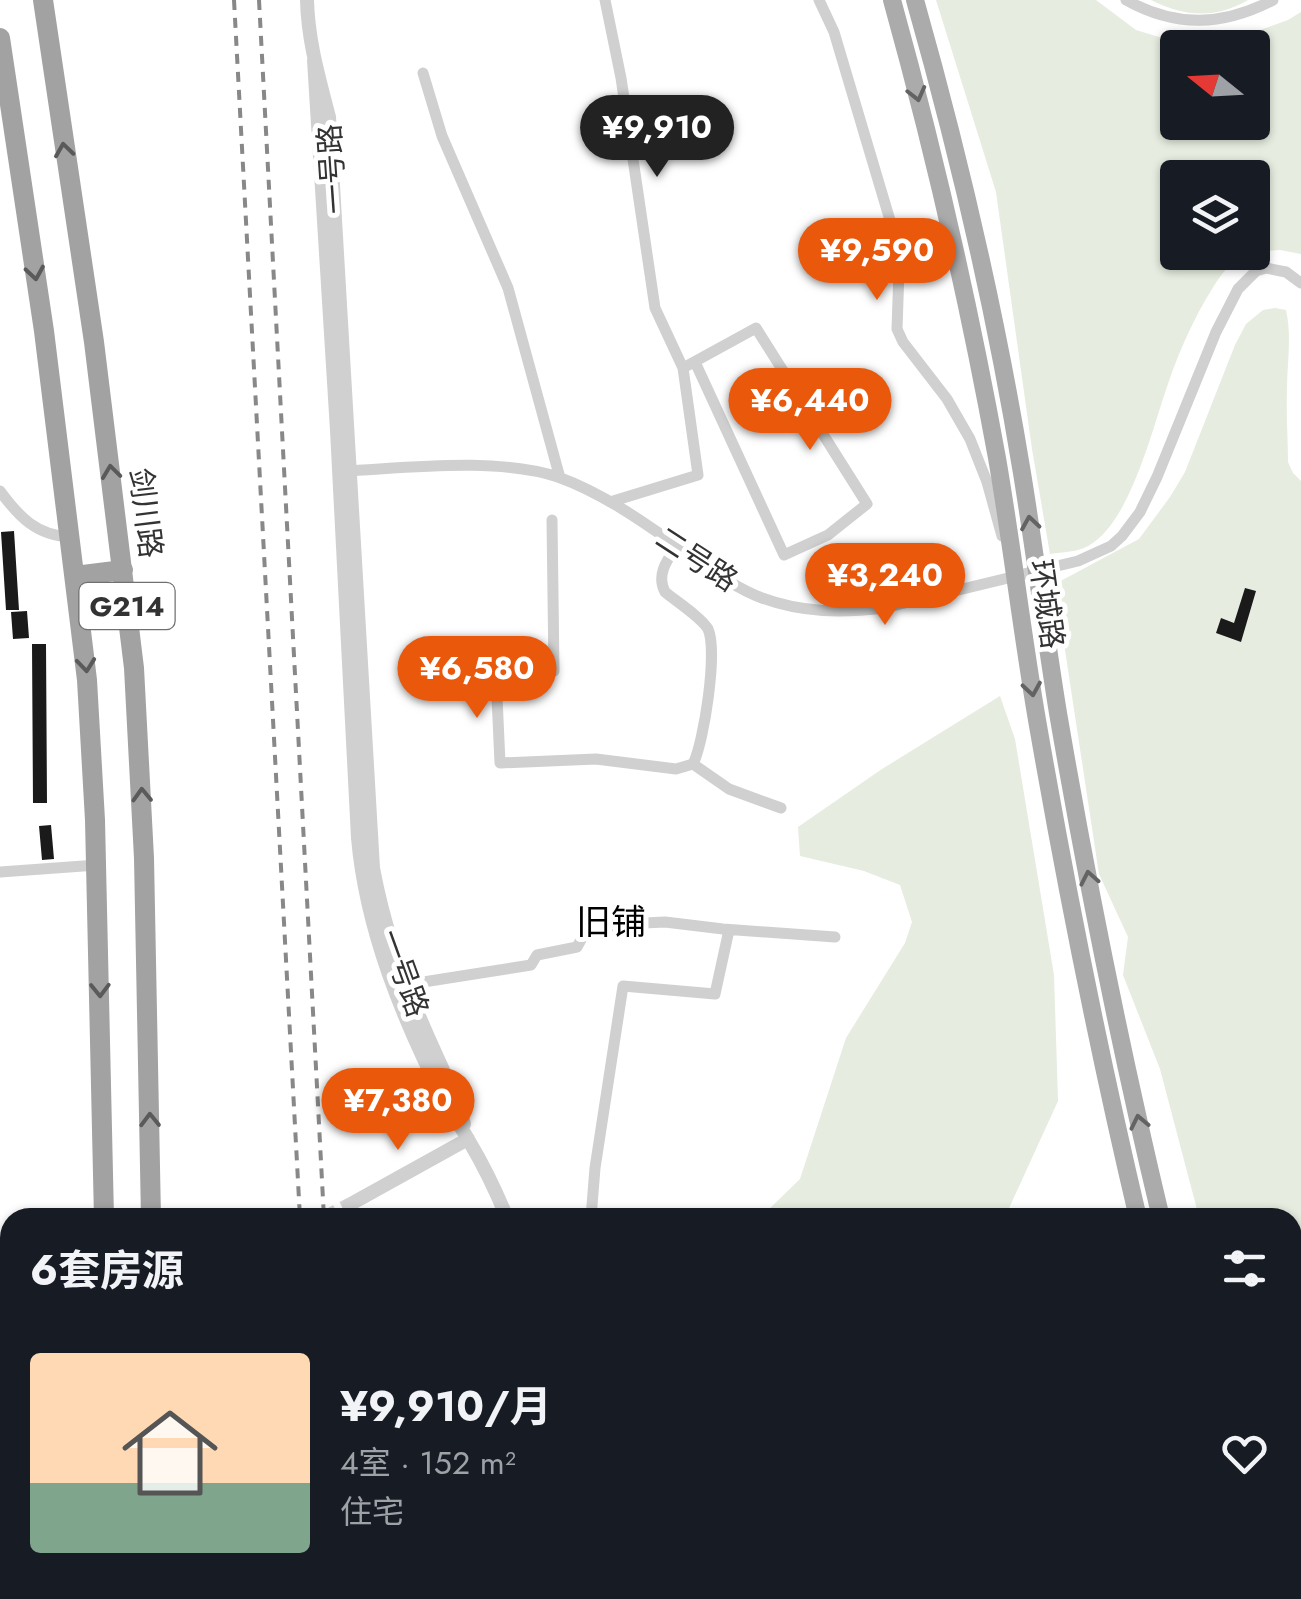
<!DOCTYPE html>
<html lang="zh">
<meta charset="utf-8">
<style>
:root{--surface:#171b24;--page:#242831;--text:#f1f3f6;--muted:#9ea1a6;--line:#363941;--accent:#ea580c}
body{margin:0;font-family:Jost,"Noto Sans SC",sans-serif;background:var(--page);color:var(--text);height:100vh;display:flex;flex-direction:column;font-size:38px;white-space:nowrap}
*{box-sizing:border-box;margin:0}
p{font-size:32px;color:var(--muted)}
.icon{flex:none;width:55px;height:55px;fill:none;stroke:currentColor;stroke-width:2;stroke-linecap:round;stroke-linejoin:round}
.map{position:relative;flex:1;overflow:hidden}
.details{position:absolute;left:0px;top:1208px;width:1302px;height:392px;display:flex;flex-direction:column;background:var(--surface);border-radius:30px 30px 0 0;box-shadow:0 2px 8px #0004}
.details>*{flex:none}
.needle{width:65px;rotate:288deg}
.controls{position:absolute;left:1160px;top:30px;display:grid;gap:20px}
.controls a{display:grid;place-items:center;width:110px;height:110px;border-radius:10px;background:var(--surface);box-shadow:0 2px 8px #0004;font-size:50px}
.price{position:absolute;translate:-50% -85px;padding:0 22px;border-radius:35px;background:var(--accent);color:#fff;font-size:32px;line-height:65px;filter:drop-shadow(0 2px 5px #0008)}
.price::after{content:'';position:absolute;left:50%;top:60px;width:30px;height:22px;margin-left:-15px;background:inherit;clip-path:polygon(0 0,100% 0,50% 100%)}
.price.on{background:#222;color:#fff}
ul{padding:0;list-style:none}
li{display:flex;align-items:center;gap:30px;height:250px;padding:0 30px}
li+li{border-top:2px solid var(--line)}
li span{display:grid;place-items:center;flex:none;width:280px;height:200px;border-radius:10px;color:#555}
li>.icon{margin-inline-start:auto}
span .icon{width:120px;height:120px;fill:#fffc;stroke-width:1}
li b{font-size:42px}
h2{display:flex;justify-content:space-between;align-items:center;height:120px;padding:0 30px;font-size:42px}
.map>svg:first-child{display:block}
.green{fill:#e6ecdf;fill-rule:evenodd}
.building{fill:#1a1a1a}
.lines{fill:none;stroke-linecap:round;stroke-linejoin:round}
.tertiary-tunnel{stroke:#d6d6d6;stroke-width:14;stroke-dasharray:14 7;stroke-linecap:butt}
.minor{stroke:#d0d0d0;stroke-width:11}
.tertiary{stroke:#d0d0d0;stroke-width:14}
.primary{stroke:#ababab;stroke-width:18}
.trunk{stroke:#a2a2a2;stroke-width:20}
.rail{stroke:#888;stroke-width:4;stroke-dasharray:10 8;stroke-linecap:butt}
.oneway{stroke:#636363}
.oneway2{stroke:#5a5a5a}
.labels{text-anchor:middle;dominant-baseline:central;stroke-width:10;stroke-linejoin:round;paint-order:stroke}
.shield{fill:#fff;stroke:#707070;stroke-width:2.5}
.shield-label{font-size:28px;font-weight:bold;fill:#333}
.street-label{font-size:30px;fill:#333;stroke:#fff}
.quarter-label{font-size:35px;fill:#000;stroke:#fff}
</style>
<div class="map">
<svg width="1301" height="1599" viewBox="0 0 1301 1599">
<rect width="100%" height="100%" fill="#fff"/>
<!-- green -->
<path class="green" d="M936,0h160l40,30 23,7 37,8 25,-1 15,-5 52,-19 13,-8v242l-21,-4 -27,2 -1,-74h-74v74l72,1c-17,5 -29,21 -38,36 -18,29 -32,60 -43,92 -16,44 -38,142 -81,165 -10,6 -26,6 -38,8l-18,-105 -36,-257zM1178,48h74v74h-74z
M1151,0h97c-32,19 -64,17 -97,0z
M1275,308l11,2c6,27 1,52 1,80 -1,24 1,48 1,72l5,11 8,8v964l-8,5 -1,-232 -93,-1 -39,-148 -37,-94 5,-38 -29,-63 -44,-290 84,-45 31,-42 15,-25 50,-127 11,-21 17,-14z
M1000,696l15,43 39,236 4,126 -53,116h-244l39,-38 46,-141 59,-95 7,-21 -12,-37 -36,-14 -64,-15 -2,-29 84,-58z"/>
<!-- building -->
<path class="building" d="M14,531l5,79h-13l-5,-78z
M1245,588l11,3 -15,51 -25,-9 5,-15 13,5z
M27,611l2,27 -16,1 -2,-27z
M32,644h14l1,159h-14z
M51,825l3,34 -12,1 -3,-34z"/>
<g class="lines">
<!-- tertiary-tunnel -->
<path class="tertiary-tunnel" d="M324,1218l25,-13"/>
<!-- minor -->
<path class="minor" d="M605,0l16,78 34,230 28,60
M819,0l15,32 61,205 4,33 -2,59 6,13 44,57 23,40 17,43 15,54
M1126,0c50,28 97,26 147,0
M423,73l19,63 66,152 52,190
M344,471c63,-3 154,-14 214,6 50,18 95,52 138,82 21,15 42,30 66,39 40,15 81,15 122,10l194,-47 33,-15 11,-10 18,-24 17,-35 59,-145 22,-43 18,-18 10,-3 20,4 15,11
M0,491c19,26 37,45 71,46
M610,502l88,-27 -15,-107 73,-40 111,176 -39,31 -44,20 -89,-193
M552,520l2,151 -58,4 4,88 96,-4 80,10 17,-5c11,-22 25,-113 15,-135 -6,-11 -32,-28 -43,-37 -9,-17 2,-32 12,-47
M693,764l36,25 52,19
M0,872l97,-7
M398,986l133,-21 6,-10 40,-8 6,-11 61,-13 21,-1 58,7 112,8
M591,1218l4,-50 28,-182 92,8 14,-64"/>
<!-- tertiary -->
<path class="tertiary" d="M307,0c1,41 12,78 22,117l44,751c10,54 27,105 49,155 14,34 32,66 42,101
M314,60l23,370 21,408c8,92 45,182 87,264 7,13 17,26 24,39 15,25 27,50 38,77
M349,1205l119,-66
M0,1380l10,-6
M0,1418l10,-5
M552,1590v9
M610,1590l4,9"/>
<!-- primary -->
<path class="primary" d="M892,0c42,151 77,304 105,458 15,87 25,175 40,262 29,167 62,333 101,498
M915,0c44,155 81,314 107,473 13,80 23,160 36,240 29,169 63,338 103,505
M1233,1590l3,9
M1266,1590l3,9"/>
<!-- trunk -->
<path class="trunk" d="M43,0l51,342 40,326 10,190 7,360
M0,38l44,293 43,349 8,140 9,398
M75,576l48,-6
M112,1590v9
M150,1590v9"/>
<!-- rail -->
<path class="rail" d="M234,0l66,1218
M259,0l65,1218
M320,1590l1,9
M344,1590l1,9"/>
</g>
<!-- one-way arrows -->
<defs><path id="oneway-chevron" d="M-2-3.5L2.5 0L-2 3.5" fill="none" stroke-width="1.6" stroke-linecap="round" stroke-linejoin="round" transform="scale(2.5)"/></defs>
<g class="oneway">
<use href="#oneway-chevron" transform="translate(917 94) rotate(76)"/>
<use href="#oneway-chevron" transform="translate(1030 523) rotate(-99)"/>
<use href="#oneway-chevron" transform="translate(1032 689) rotate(81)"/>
<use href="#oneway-chevron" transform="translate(1089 878) rotate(-101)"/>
<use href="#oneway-chevron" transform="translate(1139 1122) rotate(-102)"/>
</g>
<g class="oneway2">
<use href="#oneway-chevron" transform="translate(64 150) rotate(-98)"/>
<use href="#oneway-chevron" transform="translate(35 273) rotate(81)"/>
<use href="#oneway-chevron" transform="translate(111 472) rotate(-97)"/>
<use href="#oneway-chevron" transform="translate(86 665) rotate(84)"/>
<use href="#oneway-chevron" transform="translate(142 795) rotate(-92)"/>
<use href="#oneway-chevron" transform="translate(100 990) rotate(89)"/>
<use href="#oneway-chevron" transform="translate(150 1120) rotate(-91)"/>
</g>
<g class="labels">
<!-- shield labels -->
<rect class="shield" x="79.5" y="583" width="95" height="46" rx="8"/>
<g class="shield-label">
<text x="127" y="606">G214</text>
</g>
<!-- street labels -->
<g class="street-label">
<text transform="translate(332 169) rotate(-94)">一号路</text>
<text transform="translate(146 513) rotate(83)">剑川路</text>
<text transform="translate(697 559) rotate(33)">二号路</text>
<text transform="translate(1047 604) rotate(82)">环城路</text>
<text transform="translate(404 973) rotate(70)">一号路</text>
</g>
<!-- quarter labels -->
<g class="quarter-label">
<text x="611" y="922">旧铺</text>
</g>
</g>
</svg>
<div class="controls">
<a><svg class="needle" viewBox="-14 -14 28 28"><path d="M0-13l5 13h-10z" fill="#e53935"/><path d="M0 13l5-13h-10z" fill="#9ea1a6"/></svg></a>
<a><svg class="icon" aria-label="layers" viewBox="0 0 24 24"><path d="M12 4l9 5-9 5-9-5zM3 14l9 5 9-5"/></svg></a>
</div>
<b class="price on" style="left:657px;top:180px">¥9,910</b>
<b class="price" style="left:877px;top:303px">¥9,590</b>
<b class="price" style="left:810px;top:453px">¥6,440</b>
<b class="price" style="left:885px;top:628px">¥3,240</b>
<b class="price" style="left:477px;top:721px">¥6,580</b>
<b class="price" style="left:398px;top:1153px">¥7,380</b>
<section class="details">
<h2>6套房源<svg class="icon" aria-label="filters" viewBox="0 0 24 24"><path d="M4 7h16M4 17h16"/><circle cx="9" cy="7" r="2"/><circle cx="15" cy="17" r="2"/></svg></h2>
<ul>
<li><span style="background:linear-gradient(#ffd9b3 65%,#7fa58c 0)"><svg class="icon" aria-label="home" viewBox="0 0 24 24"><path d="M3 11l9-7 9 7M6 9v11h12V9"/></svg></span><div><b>¥9,910/月</b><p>4室 · 152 m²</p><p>住宅</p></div><svg class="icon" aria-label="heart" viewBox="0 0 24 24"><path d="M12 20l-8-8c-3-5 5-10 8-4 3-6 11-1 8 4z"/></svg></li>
</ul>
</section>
</div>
